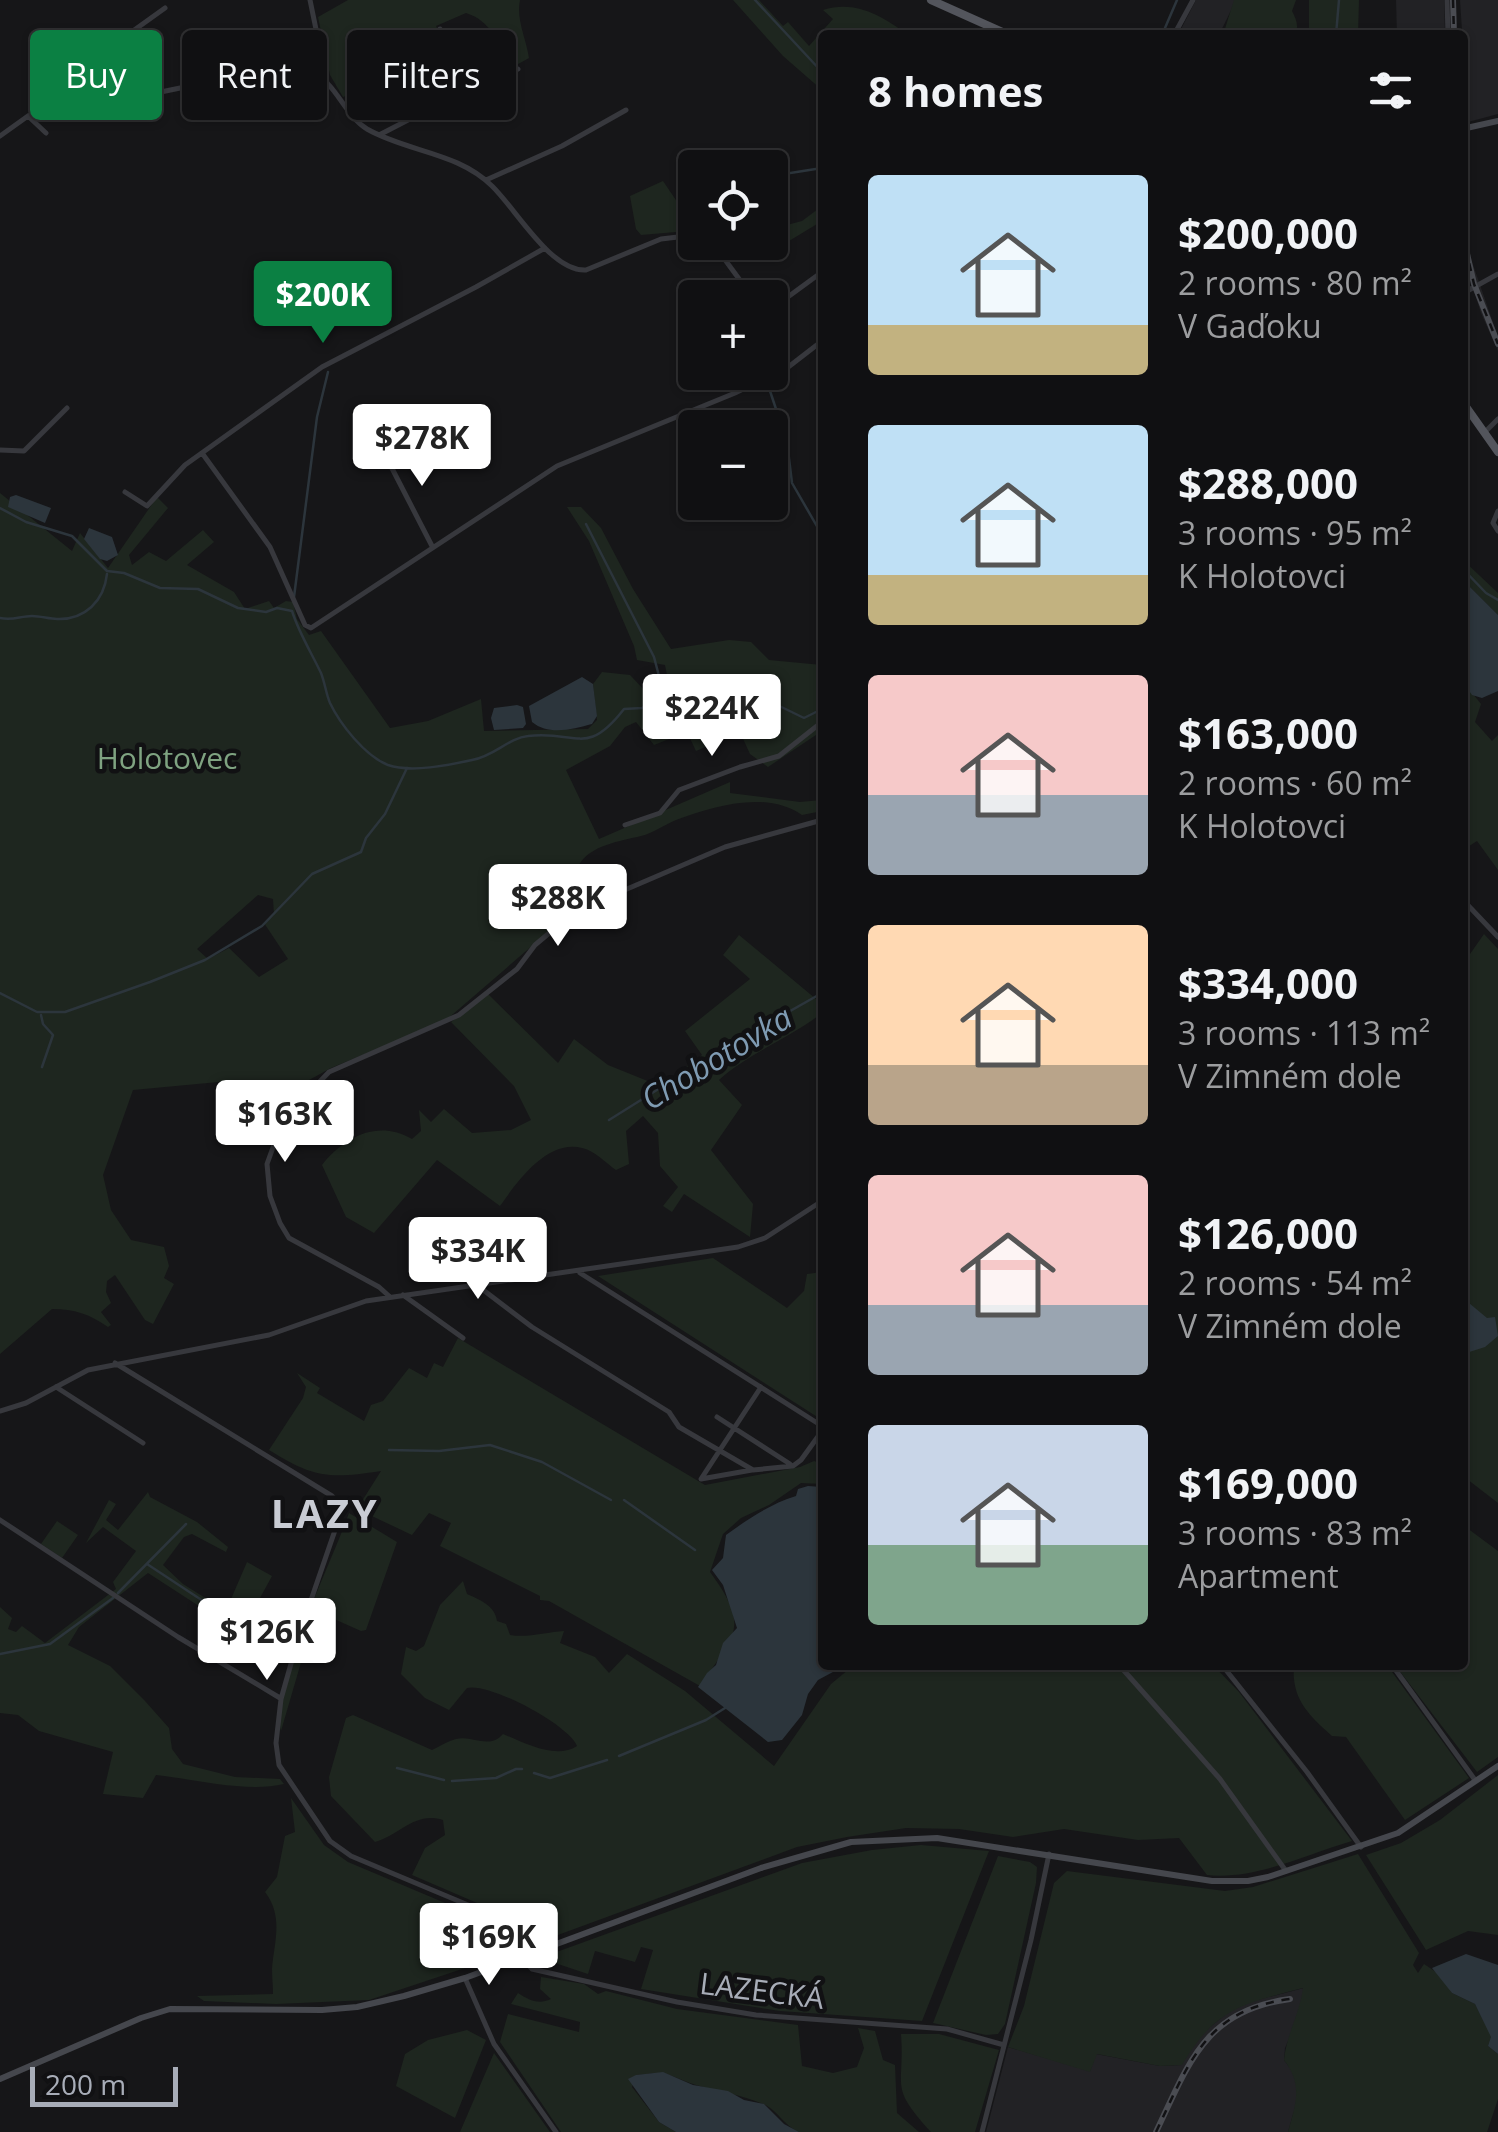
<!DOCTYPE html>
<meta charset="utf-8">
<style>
:root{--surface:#101012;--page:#19191b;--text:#f1f3f6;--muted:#9c9d9f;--line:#303032;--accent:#0b8043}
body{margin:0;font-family:"Open Sans",sans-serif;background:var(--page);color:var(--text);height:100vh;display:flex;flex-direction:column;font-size:38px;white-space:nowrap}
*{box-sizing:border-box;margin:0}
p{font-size:32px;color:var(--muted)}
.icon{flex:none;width:55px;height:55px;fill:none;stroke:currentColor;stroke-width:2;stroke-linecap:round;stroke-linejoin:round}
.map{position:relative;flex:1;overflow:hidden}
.drawer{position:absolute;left:818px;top:30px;width:650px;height:1640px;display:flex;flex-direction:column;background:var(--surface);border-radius:10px;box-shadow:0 2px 8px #0004,0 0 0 2px var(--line)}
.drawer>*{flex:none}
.banner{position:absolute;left:30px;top:30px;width:638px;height:90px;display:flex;gap:20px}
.tools{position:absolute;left:678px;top:150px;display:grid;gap:20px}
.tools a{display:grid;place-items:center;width:110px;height:110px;border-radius:10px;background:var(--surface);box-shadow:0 2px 8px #0004,0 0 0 2px var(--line);font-size:50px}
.scale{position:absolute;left:30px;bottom:25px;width:148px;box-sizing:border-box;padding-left:10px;border:5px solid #a8adb8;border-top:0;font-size:28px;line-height:35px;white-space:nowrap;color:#a8adb8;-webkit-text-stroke:8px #111113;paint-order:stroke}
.price{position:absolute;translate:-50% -85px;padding:0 22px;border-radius:10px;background:#fff;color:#222;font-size:32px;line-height:65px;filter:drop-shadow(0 2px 5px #0008)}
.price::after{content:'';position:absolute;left:50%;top:60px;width:30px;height:22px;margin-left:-15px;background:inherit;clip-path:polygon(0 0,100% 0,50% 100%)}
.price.active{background:var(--accent);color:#fff}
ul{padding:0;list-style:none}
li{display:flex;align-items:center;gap:30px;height:250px;padding:0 50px}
li span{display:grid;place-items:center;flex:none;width:280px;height:200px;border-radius:10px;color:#555}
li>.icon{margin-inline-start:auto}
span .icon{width:120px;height:120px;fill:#fffc;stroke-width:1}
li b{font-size:42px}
h2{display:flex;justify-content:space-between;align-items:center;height:120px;padding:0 50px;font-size:42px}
.chip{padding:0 35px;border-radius:10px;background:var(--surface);box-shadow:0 2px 8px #0004,0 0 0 2px var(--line);font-size:35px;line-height:90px}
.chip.active{background:var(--accent);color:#fff}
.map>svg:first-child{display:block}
.built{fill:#222225}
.green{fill:#1e261f;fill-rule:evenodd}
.water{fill:#2c353c}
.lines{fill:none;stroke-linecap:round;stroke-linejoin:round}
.stream{stroke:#2c353c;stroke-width:2.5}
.street{stroke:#37383d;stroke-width:5}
.secondary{stroke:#45474d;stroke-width:6}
.primary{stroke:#53555c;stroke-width:8}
.rail-casing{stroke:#4a4c52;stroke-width:6}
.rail{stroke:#111113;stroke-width:2.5;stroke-dasharray:8;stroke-linecap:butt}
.labels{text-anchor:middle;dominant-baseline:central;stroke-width:9;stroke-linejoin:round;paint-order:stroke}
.park-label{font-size:30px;fill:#7fa381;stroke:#111113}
.street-label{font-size:30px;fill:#a8adb8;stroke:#111113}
.water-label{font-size:32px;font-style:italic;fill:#7f9bb3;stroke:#111113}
.district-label{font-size:40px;font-weight:bold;letter-spacing:2.5px;fill:#c9ccd4;stroke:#111113}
</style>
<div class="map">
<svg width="1498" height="2132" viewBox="0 0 1498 2132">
<rect width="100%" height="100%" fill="#161618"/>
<!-- built -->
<path class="built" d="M1196,0h40l-17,35h-41z
M1396,0h48l1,35h-48z
M1460,0h38v114l-30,8z
M1462,187l9,72 27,78v14l-17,-38 -17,-53z
M1304,1988l-6,31 -13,29 -1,12 13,17 1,20 -10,35h-302l22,-85 82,24 6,-17 64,12 21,-1 18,-29 38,-31z"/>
<!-- green -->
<path class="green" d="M348,0h172c-4,20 6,38 9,58l-18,10c-12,-23 -19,-47 -45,-55l-30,13 13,24 -17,9 7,12 -18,10 -15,-24 -15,12 4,9 -26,13 -2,-3 -24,9 -13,-22 -12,-58z
M733,0h26l24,26 5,-4 21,24 24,-27 -10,-9c32,-10 58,5 85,25h-86v55l-39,-34z
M1234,0h62l-4,11c4,8 8,16 2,24h-71z
M1309,0h50l-1,35h-49z
M663,181l23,34 5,-1 4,12 -19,6 -35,3 -5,-6 -6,-33z
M822,206v15l-33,20 -19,-7v-18l9,11 23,-6z
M0,493l72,58 8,-18 28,35 49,-71 11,11 -39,47 3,10 17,-13 17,9 37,-31 11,12 -27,23 47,27 11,17 24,-8 5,7 12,-7 7,1 4,17 12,16 12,-4 69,97 38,-7 53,-22 3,32 104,-2 9,-9 -4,-36 9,-12 28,3 20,21 20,-5 -5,-26 -28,-5 -3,-14 -45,-105 -22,-34h14l20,21 32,61 38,60 58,-9 22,2 18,18 53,5v48l-6,22 -48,32 -18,-13 -10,-22 -44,19 -9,-19 -33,13 -18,-23 -11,5 -15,19 -44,24 33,69 131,-57v11l70,9 22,-2v11l-20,4c-36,-25 -88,-9 -126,5 -12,5 -23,13 -35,16 -20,5 -51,9 -62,29 -9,16 -2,29 4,44l-21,11 -117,101 -114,47 -31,17 -60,-5 -107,10 -30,85 8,35 20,30 33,7 5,19 -5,12 10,6 -21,40 -8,-4 -30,-45 -8,6 -1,11 5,11 -10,9 10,13 -3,2c-19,-13 -33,-18 -56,-18l-52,45zM258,895l15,4 1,16 -10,8 24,36 -29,18 -30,-29 -21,11 -11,-10z
M1462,559l36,34v22l-35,-35z
M1462,680l19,24 -6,18 17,19 6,-6v135l-21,-29 -14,9z
M1484,934l14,15v554l-35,-27v-512z
M739,935l83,69v9c-32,25 -73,40 -103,67l23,25 -31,45 42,54 -3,33 -66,-43 -12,18 -9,-6 15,-19 -18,-21 -2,-33 -15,-17 -17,15 3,33 -13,6c-9,-6 -22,-20 -34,-22 -35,-9 -65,34 -82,58l-63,-46 -63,73 -28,-16 -24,-52c22,-28 56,-46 90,-26l9,-8 -2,-21 12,12 13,-13 28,24 39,-3 20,-10 -17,-34 -63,-64 37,-28 70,69 16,-24 34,26 52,21 42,-31 -17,-24 65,-52 -27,-24z
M713,1258l74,50 17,-17 3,-17 15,-2v148l-224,-144z
M458,1338l247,147 95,-18 14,-6 8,3v20l-21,-1 -32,22 -28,13 -18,16 -13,38c41,56 25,62 -10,114l-151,-85 -9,-1v-4l-100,-50 11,-23 -22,-10 -17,22 -55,-26 24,-38c-52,8 -67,7 -112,-21l34,-52 3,-11 -9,-14 23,15 -3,5 47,28 7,-16 12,-4 26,-33 18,10 7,-15 9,4z
M148,1492l2,5 47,25 31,25 -2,5 -34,-18 -8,3 -21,28 20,19 40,25 5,-3 19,-44 25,14 -24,44 3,3 -9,11 -94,-61 -69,54 -11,18 42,21 35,35 24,27 3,21 11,15 52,13 45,2 4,5c-37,9 -90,-5 -128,-9l-13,23 -40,-4 10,-42 -74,-21 -21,-16 -18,-2v-106l12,11 -4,11 8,3 6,-6 23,17 71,-54 -3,-7 23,-31 -33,-24 -17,16 23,-43 7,4 -10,16 12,10z
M349,1513l48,29 -31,88 -5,1 -45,-20 -35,120c-11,-45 51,-169 68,-218z
M57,1521l21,14 -16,23 -21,-14z
M1463,1525l35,26v206l-21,15 -82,-107h67z
M463,1581l4,13c14,6 28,12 30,27l9,3 4,11c17,3 37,-3 54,-4l-4,12 35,14 14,16 18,-19 58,37 89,75 57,-82 23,-19h359l26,27 113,149c-48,14 -96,39 -145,34l-28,-37 -41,2 -74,-11 -51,8 -54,-8 -53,-1 -59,9 -50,10 -250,92 -42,-24 -93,-40 13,-27 20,-13 -2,-15c-28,-9 -43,15 -68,22l-44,-46 -2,-19 17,-59 7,-3 79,35c8,-4 16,-9 24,-11 17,-4 33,11 47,-5 22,9 53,26 74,12 -8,-21 -88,-64 -110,-58l-18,22 -24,-12 -24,-24 5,-27 10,4 8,-5 16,-41z
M1294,1665h93l82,113 -64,42 -59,-83 -14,-1c-24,-21 -41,-38 -38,-71z
M1498,1775v160l-30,-4 -42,19 -60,-95 35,-12 39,-23z
M291,1798l33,47 24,17 128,54 52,31 -159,53 -93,4 -72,-3 -7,-5 76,-2c0,-8 -1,-17 -1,-25 2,-27 12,-52 -7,-77l12,-15 8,-41 10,-4z
M921,1845l68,6 -67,170 -142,-10 -139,-22 12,-39 -12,-3 -6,15 -40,-11 -7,23 -48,-16 262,-95 70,-13z
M1358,1854l61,99 -6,12 5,8 6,-9 18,12 10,17 23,11 17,33 -4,9 10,8v45l-11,33h-199c8,-29 15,-47 -4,-72 2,-24 16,-47 19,-72 -61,16 -87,20 -121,77l-22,1 -63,-12 -7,18 -82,-25 16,-41 30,-123 13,-12 158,20 28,-4z
M998,1856l32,6 7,5 -1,16 -31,141 -7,10 -12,1 -53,-12z
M541,1977l43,7 14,10 8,-3 71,18 121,16 4,41 31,7 24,-6 7,-19 -6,-20 17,3 8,29 12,5 2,48 22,19h-120c-15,-6 -22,-23 -36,-28 -22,-9 -45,-13 -67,-19 -10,-3 -20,-8 -30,-11 -8,-3 -21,1 -30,1l-4,12 27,35 17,10h-115l-61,-90 8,-28 71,18 1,-10 -69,-18 7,-11c11,7 20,12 33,6l-11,-10z
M467,2030l19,10 -31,78 -59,-32 9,-32 23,-14z
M901,2034h38l60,16 -24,82h-44c-43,-47 -26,-43 -30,-98z
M494,2053l56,79h-90z"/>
<!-- water -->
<path class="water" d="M16,495l35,13 -6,15 -37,-16 2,-10z
M89,528l23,9 6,18 -11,6 -7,-2 -16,-20z
M1463,580l35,35v76l-16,7 -10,-3 -9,-13z
M582,677l11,7 4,32 -5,8c-19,5 -43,12 -60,-2l-3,-16z
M517,705l6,2 3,17 -3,4 -29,2 -3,-12 3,-10z
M1463,1298l24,20 8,-1 3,19 -13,11 -22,7z
M808,1486l14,1v178h24l-28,15 -10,14 -6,21 -20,25 -14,2 -70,-55 9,-14 9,-8 7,-22 14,-15 -14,-43 -11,-15 11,-12 3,-23c22,-16 44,-31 70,-39l2,-7z
M1466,1954l32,11v89l-10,-8 3,-9 -16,-33 -23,-11 -20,-25z
M663,2072l30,13 35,6 16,9 20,4 20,20 15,8h-123l-17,-10 -31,-43 8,-4z"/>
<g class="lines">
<!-- stream -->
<path class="stream" d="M755,0l67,72
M1162,35l15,-35
M1336,35l3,-35
M770,180l14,-6 38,-6
M767,382l20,60 5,41 30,52
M0,508l26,14 46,14 35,35 17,2 36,15 38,1 40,19 28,4 11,-4 15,3c7,22 19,41 29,62 4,10 5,21 9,30 10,21 35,53 58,62 23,8 61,0 84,-5 23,-4 36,-22 56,-24 49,-6 58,22 96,-27l18,-1 15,-9 65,8 43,-8 39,19 14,-7 4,-6
M586,524l68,133 11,42
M1462,568l24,25 12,7
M294,597l23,-180 11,-45
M0,618c13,3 20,-2 32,-2 9,0 17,3 25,3 28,1 47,-18 50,-45
M0,993l37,19h28l85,-30 55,-22 57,-34 50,-52 49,-22 5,-14 19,-24 22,-46
M41,1015l2,9 10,11 -11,32
M609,1120l107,-67 106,-60
M1462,1127l1,-1
M389,1450l50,1 51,-6 52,17 69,38
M624,1500l71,50
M147,1564l97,64
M118,1593l68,-69
M0,1654l50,-10 63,-46
M619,1756l87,-36 19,-12
M397,1768l47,12
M534,1773l16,5 57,-18
M452,1781l44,-3 20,-9h6"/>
<!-- street -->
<path class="street" d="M310,0l17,83
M1447,0l1,35
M1174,35l19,-35
M466,90l7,1 45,-22
M36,112l-2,-6 4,-7 127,-91
M28,116l18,17
M381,134l85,-44 2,-7 -28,-54
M0,136l28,-20 26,-10 68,-6 63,-13 73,21 58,-26 11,1c14,14 23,36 40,46 40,23 91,23 125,57 24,23 59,86 94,84l75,-31 34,-4
M486,180l76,-34 64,-36
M712,242l41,56
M1462,280l4,12
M1462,297l7,-7 29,-16
M770,310l52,-38
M770,327l3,47
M1484,433l14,-14
M381,447l51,99
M0,450l24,1 43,-43
M202,453l68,94 35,78 6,3 246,-162 178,-73 52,-25 35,-27
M125,492l22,14 38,-41 137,-98 154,-80 69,-39
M1498,511l-5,12 5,8
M625,825l35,-12 19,-23 61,-23 39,-11 43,-34
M1462,899l36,38
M580,1273l242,153
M478,1286l54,41 137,85 10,15 74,43 40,-4 8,-6 21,-29
M403,1295l60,43
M389,1296l-10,-9 -90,-49 -9,-15 -10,-27 -3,-32 13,-36 26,-32 23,-24 130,-57 58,-46 18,-24 25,-21 46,-26 119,-51 97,-27
M115,1363l217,133 11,11 -43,125 -19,67 -5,44 3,22 51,76 21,15 129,54 70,35
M56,1387l87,56
M0,1411l26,-8 62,-33 181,-35 97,-34 372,-54 27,-9 57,-37
M717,1417l73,47
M752,1470l-51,9 60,-92
M0,1520l178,117 102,61
M1119,1665l101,114 66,92
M1222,1665l85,107 54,75
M1392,1665l83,115
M521,1957l11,12 145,33 79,13 191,14 57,16
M465,1978l29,66 62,88
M982,2132l49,-192 18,-86"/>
<!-- secondary -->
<path class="secondary" d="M1462,129l36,-8
M0,2079l141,-61 29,-9 152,1 35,-3 47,-11 61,-18 296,-110 90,-26 86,-4 275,43h36l20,-4 130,-44 100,-67"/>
<!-- primary -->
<path class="primary" d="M931,0l78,35
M1462,401l36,51"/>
<defs>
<path id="rail" d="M1453,0l1,35
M1462,232l12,52 24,60
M1156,2132c33,-69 49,-122 134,-133"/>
</defs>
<!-- rail casing -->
<use href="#rail" class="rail-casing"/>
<!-- rail -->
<use href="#rail" class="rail"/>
</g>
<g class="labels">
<!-- park labels -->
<g class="park-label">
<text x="167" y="757">Holotovec</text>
</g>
<!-- street labels -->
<g class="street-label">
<text transform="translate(762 1990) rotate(7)">LAZECKÁ</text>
</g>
<!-- water labels -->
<g class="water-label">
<text transform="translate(716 1057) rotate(-31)">Chobotovka</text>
</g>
<!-- district labels -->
<g class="district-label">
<text x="325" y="1512">LAZY</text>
</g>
</g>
</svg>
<div class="tools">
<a><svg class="icon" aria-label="locate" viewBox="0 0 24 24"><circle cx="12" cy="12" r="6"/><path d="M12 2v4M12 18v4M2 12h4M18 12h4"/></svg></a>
<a>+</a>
<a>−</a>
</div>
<div class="scale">200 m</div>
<b class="price active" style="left:323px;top:346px">$200K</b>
<b class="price" style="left:422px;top:489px">$278K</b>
<b class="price" style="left:712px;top:759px">$224K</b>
<b class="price" style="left:558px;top:949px">$288K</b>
<b class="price" style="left:285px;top:1165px">$163K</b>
<b class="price" style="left:478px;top:1302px">$334K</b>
<b class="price" style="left:267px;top:1683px">$126K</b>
<b class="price" style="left:489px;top:1988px">$169K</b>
<div class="banner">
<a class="chip active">Buy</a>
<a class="chip">Rent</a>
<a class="chip">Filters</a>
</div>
<section class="drawer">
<h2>8 homes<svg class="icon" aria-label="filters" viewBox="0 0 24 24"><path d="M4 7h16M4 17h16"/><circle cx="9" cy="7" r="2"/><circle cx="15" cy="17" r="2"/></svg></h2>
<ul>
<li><span style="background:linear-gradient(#bfe0f5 75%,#c2b280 0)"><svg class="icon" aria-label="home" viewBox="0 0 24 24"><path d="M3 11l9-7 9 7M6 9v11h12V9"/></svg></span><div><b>$200,000</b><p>2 rooms · 80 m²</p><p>V Gaďoku</p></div></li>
<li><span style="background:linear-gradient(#bfe0f5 75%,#c2b280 0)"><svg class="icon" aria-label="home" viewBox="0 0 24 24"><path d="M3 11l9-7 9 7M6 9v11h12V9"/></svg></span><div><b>$288,000</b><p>3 rooms · 95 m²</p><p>K Holotovci</p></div></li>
<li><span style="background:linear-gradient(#f6c9c9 60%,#9aa5b1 0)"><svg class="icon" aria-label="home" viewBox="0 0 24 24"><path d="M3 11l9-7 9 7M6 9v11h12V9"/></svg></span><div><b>$163,000</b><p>2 rooms · 60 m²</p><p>K Holotovci</p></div></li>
<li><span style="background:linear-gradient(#ffd9b3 70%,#b9a48a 0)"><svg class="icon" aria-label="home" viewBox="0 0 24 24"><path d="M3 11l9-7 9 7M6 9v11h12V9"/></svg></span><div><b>$334,000</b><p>3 rooms · 113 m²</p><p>V Zimném dole</p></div></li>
<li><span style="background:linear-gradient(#f6c9c9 65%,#9aa5b1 0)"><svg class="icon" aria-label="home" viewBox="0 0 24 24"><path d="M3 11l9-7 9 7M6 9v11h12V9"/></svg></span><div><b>$126,000</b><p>2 rooms · 54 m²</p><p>V Zimném dole</p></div></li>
<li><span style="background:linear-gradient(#c9d6e8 60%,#7fa58c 0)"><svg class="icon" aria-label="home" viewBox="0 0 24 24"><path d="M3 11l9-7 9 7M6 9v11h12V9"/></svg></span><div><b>$169,000</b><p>3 rooms · 83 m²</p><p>Apartment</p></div></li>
</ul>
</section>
</div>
